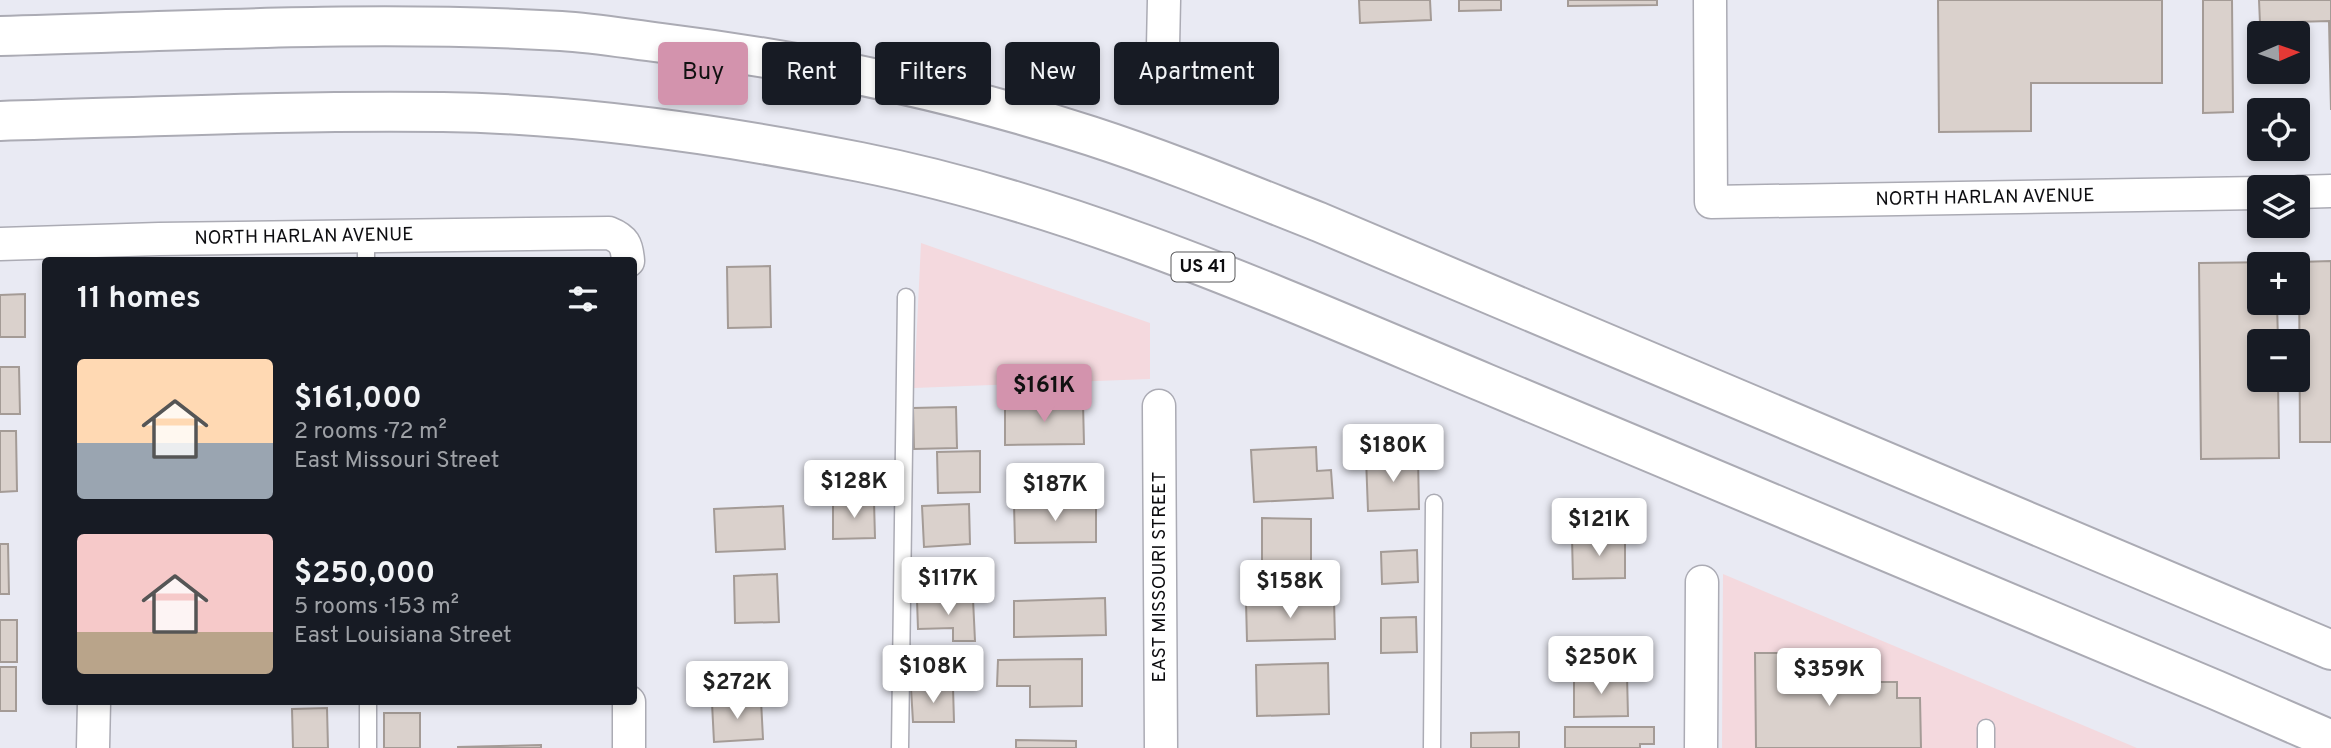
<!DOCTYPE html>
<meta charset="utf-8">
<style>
:root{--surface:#171b24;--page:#20242c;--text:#f1f3f6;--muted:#9ea1a6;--accent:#d393ad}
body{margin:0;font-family:Overpass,sans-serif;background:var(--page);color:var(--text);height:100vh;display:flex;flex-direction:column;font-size:26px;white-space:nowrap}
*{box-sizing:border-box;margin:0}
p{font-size:23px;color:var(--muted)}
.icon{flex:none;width:38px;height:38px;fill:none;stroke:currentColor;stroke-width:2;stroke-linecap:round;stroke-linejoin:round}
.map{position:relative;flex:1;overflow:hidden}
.drawer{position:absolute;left:42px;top:257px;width:595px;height:448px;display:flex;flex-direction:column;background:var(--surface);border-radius:7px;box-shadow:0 4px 10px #0003}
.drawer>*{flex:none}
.guide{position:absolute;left:658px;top:42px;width:665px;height:63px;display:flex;gap:14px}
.needle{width:46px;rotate:88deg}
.buttons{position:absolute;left:2247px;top:21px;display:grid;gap:14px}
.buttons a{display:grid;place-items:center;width:63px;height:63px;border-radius:7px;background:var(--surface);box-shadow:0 4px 10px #0003;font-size:35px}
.price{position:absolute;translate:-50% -60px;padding:0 16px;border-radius:7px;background:#fff;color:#222;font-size:23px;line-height:46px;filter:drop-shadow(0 2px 4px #0008)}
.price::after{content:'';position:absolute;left:50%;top:42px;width:21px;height:16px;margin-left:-10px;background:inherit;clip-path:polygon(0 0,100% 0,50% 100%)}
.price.selected{background:var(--accent);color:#111}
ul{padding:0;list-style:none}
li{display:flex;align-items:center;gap:21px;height:175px;padding:0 35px}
li span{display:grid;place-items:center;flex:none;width:196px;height:140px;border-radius:7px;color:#555}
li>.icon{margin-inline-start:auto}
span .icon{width:84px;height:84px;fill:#fffc;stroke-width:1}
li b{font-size:30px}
h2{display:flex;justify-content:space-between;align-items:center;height:84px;padding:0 35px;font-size:30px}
.pill{padding:0 24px;border-radius:7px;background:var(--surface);box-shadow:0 4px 10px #0003;font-size:24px;line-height:63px}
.pill.selected{background:var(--accent);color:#111}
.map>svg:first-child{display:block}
.commercial{fill:#f4d9de}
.building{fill:#dad1cc;stroke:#a49b96;stroke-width:2}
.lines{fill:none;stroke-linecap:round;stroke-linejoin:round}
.lane-casing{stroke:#ababb4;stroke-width:19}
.street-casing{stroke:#ababb4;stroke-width:35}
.highway-casing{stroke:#ababb4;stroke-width:42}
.lane{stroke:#fff;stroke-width:16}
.street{stroke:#fff;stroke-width:32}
.highway{stroke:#fff;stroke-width:38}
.labels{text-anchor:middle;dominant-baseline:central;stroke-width:6;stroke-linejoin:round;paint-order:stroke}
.shield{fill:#fff;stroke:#565658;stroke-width:2}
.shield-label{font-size:18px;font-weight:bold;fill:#0d0d10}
.street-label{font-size:19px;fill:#0d0d10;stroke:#fff}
</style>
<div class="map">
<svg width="2331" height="748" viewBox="0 0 2331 748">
<rect width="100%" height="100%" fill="#e9eaf3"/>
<!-- commercial -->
<path class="commercial" d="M921,243l229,80v56l-236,9z
M1723,574l414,174h-415z"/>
<!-- building -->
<path class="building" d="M1359,0h71l1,20 -71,3z
M1459,0h42v10l-42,1z
M1568,0h89v5l-89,1z
M1938,0h224v83h-131v48l-92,1z
M2203,0h29l1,112 -30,1z
M2259,0h72v110l-2,-89 -69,2z
M2331,261v181h-31l-1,-180z
M2277,262v2h-18v39h18l1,38h-19v39h19l1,78 -78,1 -2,-196z
M770,266l1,61 -43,1 -1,-61z
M25,294v43h-25v-42z
M0,367h19l1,47h-20z
M1083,403l1,41 -79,1v-41z
M956,407l1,41 -43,1 -1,-41z
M0,431h16l1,60 -17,1z
M1316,447l1,24 14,-1 2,28 -79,4 -3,-52z
M980,451v41l-42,1 -1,-41z
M1418,457l1,52 -51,2 -2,-53z
M874,501l1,37 -42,1v-37z
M1096,503v39l-81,1 -1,-39z
M969,504l1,40 -46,3 -2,-41z
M783,506l2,43 -69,3 -2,-43z
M1262,518l49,1v47h-49z
M1625,537v41l-52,1 -1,-41z
M0,544h8l1,50h-9z
M1417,550l1,32 -36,2 -1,-32z
M777,574l2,48 -44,1 -1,-47z
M1105,598l1,37 -92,2v-36z
M973,599l2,42h-22v-13l-35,1 -1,-29z
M1334,599l1,40 -88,2 -1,-40z
M1416,617l1,35 -36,1v-35z
M0,620h17v42h-17z
M1755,653h49v15h45l-1,14h49v16h23l1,50h-165z
M1082,659v47l-52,1v-21h-33l1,-26z
M1328,663l1,51 -72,2 -1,-51z
M0,667h16v44h-16z
M1627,675l1,41 -54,1v-41z
M953,687l1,35h-41l-2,-34z
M761,700l2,39 -49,3 -2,-39z
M192,702h67v2h-67z
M327,708l1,40h-35l-1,-39z
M384,713h36v35h-36z
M1565,727h89v17h-14v4h-75z
M1519,732v16h-48v-15z
M1016,740l60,1v7h-60z
M541,745v3h-83v-1z"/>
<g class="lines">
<defs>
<path id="lane" d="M366,236v25
M368,702v46
M1986,728v20
M900,748l6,-451
M1432,748l2,-245"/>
<path id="street" d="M1710,0l1,202 548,-9
M1163,47l1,-47
M2298,192l33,-1
M0,244l159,-5 450,-6c15,6 18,12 19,28
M1159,406l2,342
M93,748l1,-46
M629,748v-46
M1701,748l1,-166"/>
<path id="highway" d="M0,36c187,-5 375,-16 561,-5 34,2 68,8 101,12 145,18 290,48 429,93 77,25 152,56 228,86l1012,428
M0,121c148,-4 295,-11 443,-9 139,2 280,23 417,50 217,43 422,136 625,221 244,102 488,205 731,307l115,50"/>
</defs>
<!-- lane casing -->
<use href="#lane" class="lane-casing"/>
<!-- street casing -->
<use href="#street" class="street-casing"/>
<!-- highway casing -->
<use href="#highway" class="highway-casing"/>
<!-- lane -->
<use href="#lane" class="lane"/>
<!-- street -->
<use href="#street" class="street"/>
<!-- highway -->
<use href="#highway" class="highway"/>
</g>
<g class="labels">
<!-- shield labels -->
<rect class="shield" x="1171.5" y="252.5" width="63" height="29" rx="5"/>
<g class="shield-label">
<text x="1203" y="267">US 41</text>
</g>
<!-- street labels -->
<g class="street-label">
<text transform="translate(1985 198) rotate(-1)">NORTH HARLAN AVENUE</text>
<text transform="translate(304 237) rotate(-1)">NORTH HARLAN AVENUE</text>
<text transform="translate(1160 577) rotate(-90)">EAST MISSOURI STREET</text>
</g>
</g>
</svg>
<div class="buttons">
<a><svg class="needle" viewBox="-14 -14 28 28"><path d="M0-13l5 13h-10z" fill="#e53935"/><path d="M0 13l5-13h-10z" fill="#9ea1a6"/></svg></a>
<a><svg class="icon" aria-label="locate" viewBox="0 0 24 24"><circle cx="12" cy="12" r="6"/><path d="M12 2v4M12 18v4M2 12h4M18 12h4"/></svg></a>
<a><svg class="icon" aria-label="layers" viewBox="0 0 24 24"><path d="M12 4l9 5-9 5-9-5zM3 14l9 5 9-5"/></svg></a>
<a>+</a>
<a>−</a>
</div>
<b class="price selected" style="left:1044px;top:424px">$161K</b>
<b class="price" style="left:1393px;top:484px">$180K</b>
<b class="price" style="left:854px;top:520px">$128K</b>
<b class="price" style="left:1055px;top:523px">$187K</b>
<b class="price" style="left:1599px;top:558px">$121K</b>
<b class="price" style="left:948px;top:617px">$117K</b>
<b class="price" style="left:1290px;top:620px">$158K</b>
<b class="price" style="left:1601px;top:696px">$250K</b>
<b class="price" style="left:933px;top:705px">$108K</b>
<b class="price" style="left:1829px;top:708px">$359K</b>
<b class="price" style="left:737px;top:721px">$272K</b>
<div class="guide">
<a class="pill selected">Buy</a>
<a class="pill">Rent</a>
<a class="pill">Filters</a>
<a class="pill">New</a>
<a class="pill">Apartment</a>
</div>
<section class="drawer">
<h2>11 homes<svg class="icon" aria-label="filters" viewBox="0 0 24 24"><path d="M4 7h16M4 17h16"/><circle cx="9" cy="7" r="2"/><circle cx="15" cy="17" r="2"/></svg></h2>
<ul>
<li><span style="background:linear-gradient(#ffd9b3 60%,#9aa5b1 0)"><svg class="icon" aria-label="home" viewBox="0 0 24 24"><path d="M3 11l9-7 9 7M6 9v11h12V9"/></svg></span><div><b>$161,000</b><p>2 rooms · 72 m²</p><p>East Missouri Street</p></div></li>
<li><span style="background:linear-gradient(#f6c9c9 70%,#b9a48a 0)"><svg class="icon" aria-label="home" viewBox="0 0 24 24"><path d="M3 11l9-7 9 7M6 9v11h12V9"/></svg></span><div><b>$250,000</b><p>5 rooms · 153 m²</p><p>East Louisiana Street</p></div></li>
</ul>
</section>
</div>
